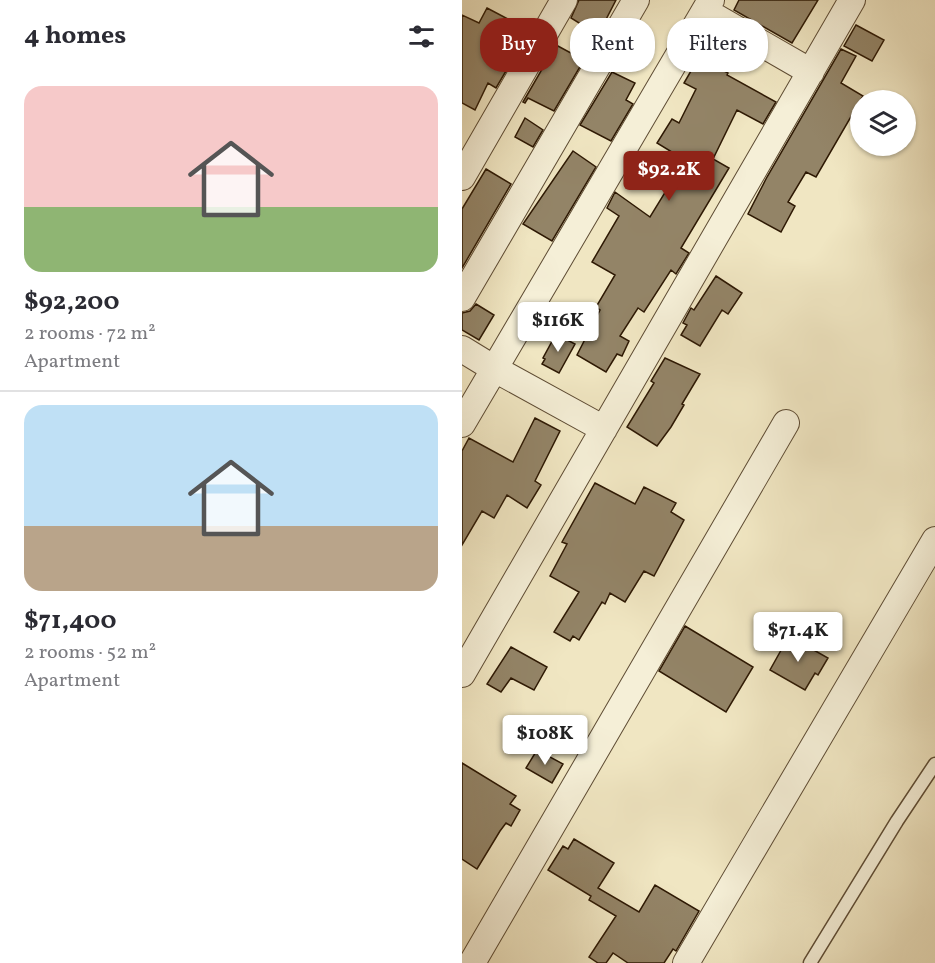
<!DOCTYPE html>
<meta charset="utf-8">
<style>
:root{--surface:#fff;--page:#f7f7f7;--text:#2b2b33;--muted:#7c7c81;--line:#e1e1e2;--accent:#8f2418}
body{margin:0;font-family:Vollkorn,serif;background:var(--page);color:var(--text);height:100vh;display:flex;flex-direction:column;font-size:22px;white-space:nowrap}
*{box-sizing:border-box;margin:0}
p{font-size:20px;color:var(--muted)}
.icon{flex:none;width:33px;height:33px;fill:none;stroke:currentColor;stroke-width:2;stroke-linecap:round;stroke-linejoin:round}
.map{position:relative;flex:1;overflow:hidden}
.sheet{display:flex;flex-direction:column;background:var(--surface);width:462px}
.sheet>*{flex:none}
.hud{position:absolute;left:18px;top:18px;width:364px;height:54px;display:flex;gap:12px}
.buttons{position:absolute;left:388px;top:90px;display:grid;gap:12px}
.buttons a{display:grid;place-items:center;width:66px;height:66px;border-radius:50%;background:var(--surface);box-shadow:0 2px 4px #0004;font-size:30px}
.price{position:absolute;translate:-50% -51px;padding:0 14px;border-radius:6px;background:#fff;color:#222;font-size:20px;line-height:39px;filter:drop-shadow(0 2px 3px #0008)}
.price::after{content:'';position:absolute;left:50%;top:36px;width:18px;height:14px;margin-left:-9px;background:inherit;clip-path:polygon(0 0,100% 0,50% 100%)}
.price.on{background:var(--accent);color:#fff}
ul{padding:0;list-style:none}
li{display:grid;align-content:center;gap:12px;height:318px;padding:0 24px}
li+li{border-top:2px solid var(--line)}
li span{display:grid;place-items:center;height:186px;border-radius:18px;color:#555}
li>.icon{margin-inline-start:auto}
span .icon{width:108px;height:108px;fill:#fffc;stroke-width:1}
li b{font-size:26px}
h2{display:flex;justify-content:space-between;align-items:center;height:72px;padding:0 24px;font-size:26px}
.tag{padding:0 21px;border-radius:24px;background:var(--surface);box-shadow:0 2px 4px #0004;font-size:21px;line-height:54px}
.tag.on{background:var(--accent);color:#fff}
main{display:flex;flex:1;min-height:0}
.map>svg:first-child{display:block}
.building{fill:#938467;stroke:#2e1904;stroke-width:1.5}
.lines{fill:none;stroke-linecap:round;stroke-linejoin:round}
.service-casing{stroke:#5e4c34;stroke-width:15}
.minor-casing{stroke:#5e4c34;stroke-width:28}
.service{stroke:#f5efd7;stroke-width:12}
.minor{stroke:#f5efd7;stroke-width:26}
</style>
<main>
<section class="sheet">
<h2>4 homes<svg class="icon" aria-label="filters" viewBox="0 0 24 24"><path d="M4 7h16M4 17h16"/><circle cx="9" cy="7" r="2"/><circle cx="15" cy="17" r="2"/></svg></h2>
<ul>
<li><span style="background:linear-gradient(#f6c9c9 65%,#8fb573 0)"><svg class="icon" aria-label="home" viewBox="0 0 24 24"><path d="M3 11l9-7 9 7M6 9v11h12V9"/></svg></span><div><b>$92,200</b><p>2 rooms · 72 m²</p><p>Apartment</p></div></li>
<li><span style="background:linear-gradient(#bfe0f5 65%,#b9a48a 0)"><svg class="icon" aria-label="home" viewBox="0 0 24 24"><path d="M3 11l9-7 9 7M6 9v11h12V9"/></svg></span><div><b>$71,400</b><p>2 rooms · 52 m²</p><p>Apartment</p></div></li>
</ul>
</section>
<div class="map">
<svg width="473" height="963" viewBox="0 0 473 963">
<rect width="100%" height="100%" fill="#f0e6c2"/>
<filter id="stains"><feTurbulence type="fractalNoise" baseFrequency=".00333" numOctaves="4"/><feColorMatrix values="0 0 0 0 .2 0 0 0 0 .09 0 0 0 0 .02 0 0 0 .5 -.17"/></filter>
<radialGradient id="worn" r=".72"><stop offset=".6" stop-color="#630" stop-opacity="0"/><stop offset="1" stop-color="#630" stop-opacity=".3"/></radialGradient>
<!-- building -->
<path class="building" d="M117,0h37l-18,35 -27,-17z
M277,0h79l-26,43 -58,-33z
M25,8l36,19 -22,42 5,2 -10,17 -8,-5 -13,27 -13,-7v-88l17,8z
M394,25l28,15 -12,21 -28,-15z
M251,33l22,13 -13,24 6,3 -1,2 49,27 -13,22 -26,-14 -24,49 16,9 -48,80 8,5 -13,21 -5,-4 -27,42 -6,-4 -18,28 9,5 -7,15 -5,-2 -11,18 -29,-17 23,-45 -4,-3 19,-32 -23,-13 27,-46 -12,-8 8,-16 35,25 35,-57 -28,-17 15,-24 7,4 17,-34 -12,-6z
M94,45l28,15 -30,51 -26,-13 -3,5 -2,-1z
M379,49l15,7 -15,27 22,13 -47,81 -10,-5 -18,30 7,4 -14,26 -33,-18 19,-37z
M150,72l23,11 -9,17 7,4 -22,37 -31,-16z
M63,118l18,12 -10,17 -18,-10z
M111,151l23,16 -44,74 -29,-17z
M24,169l25,15 -49,84v-59z
M254,276l26,17 -14,21 -6,-4 -22,36 -19,-11 6,-10 -4,-2 8,-15 3,2z
M14,304l18,11 -15,25 -17,-10v-17l8,-2z
M94,334l19,10 -16,29 -17,-9 3,-5 -2,-1z
M203,358l35,16 -18,30 2,1 -13,22 -14,19 -30,-19 27,-44 -3,-2z
M73,418l25,13 -25,50 6,4 -14,23 -20,-13 -13,23 -12,-7 -20,34v-94l7,-13 44,24z
M133,483l40,21 9,-17 32,16 -5,9 13,8 -30,56 -10,-5 -19,31 -15,-9 -5,11 -3,-2 -23,38 -6,-4 -3,5 -16,-9 25,-40 -29,-16 17,-32 -5,-2z
M223,626l68,41 -27,45 -67,-41z
M327,636l39,22 -10,17 -3,-2 -10,17 -35,-20z
M49,647l36,20 -13,23 -23,-12 -10,14 -14,-8z
M75,750l26,14 -11,19 -26,-15z
M0,763l54,33 -6,8 10,6 -9,16 -5,-3 -6,8 -23,38 -15,-10z
M112,839l40,24 -16,25 41,24 16,-27 44,26 -23,40 -3,-2 -9,14h-36l-15,-10 -7,10h-8l-9,-6 27,-41 -27,-16 2,-4 -43,-26 15,-24 5,3z"/>
<g class="lines">
<defs>
<path id="service" d="M348,963l87,-142 38,-57"/>
<path id="minor" d="M243,11l106,61
M0,177l102,-177
M0,298l174,-298
M0,349l31,19 111,61
M0,424l249,-424
M0,674l390,-674
M10,963l314,-540
M224,963l249,-423"/>
</defs>
<!-- service casing -->
<use href="#service" class="service-casing"/>
<!-- minor casing -->
<use href="#minor" class="minor-casing"/>
<!-- service -->
<use href="#service" class="service"/>
<!-- minor -->
<use href="#minor" class="minor"/>
</g>
<rect width="100%" height="100%" filter="url(#stains)"/>
<rect width="100%" height="100%" fill="url(#worn)"/>
</svg>
<div class="buttons">
<a><svg class="icon" aria-label="layers" viewBox="0 0 24 24"><path d="M12 4l9 5-9 5-9-5zM3 14l9 5 9-5"/></svg></a>
</div>
<b class="price on" style="left:207px;top:202px">$92.2K</b>
<b class="price" style="left:96px;top:353px">$116K</b>
<b class="price" style="left:336px;top:663px">$71.4K</b>
<b class="price" style="left:83px;top:766px">$108K</b>
<div class="hud">
<a class="tag on">Buy</a>
<a class="tag">Rent</a>
<a class="tag">Filters</a>
</div>
</div>
</main>
